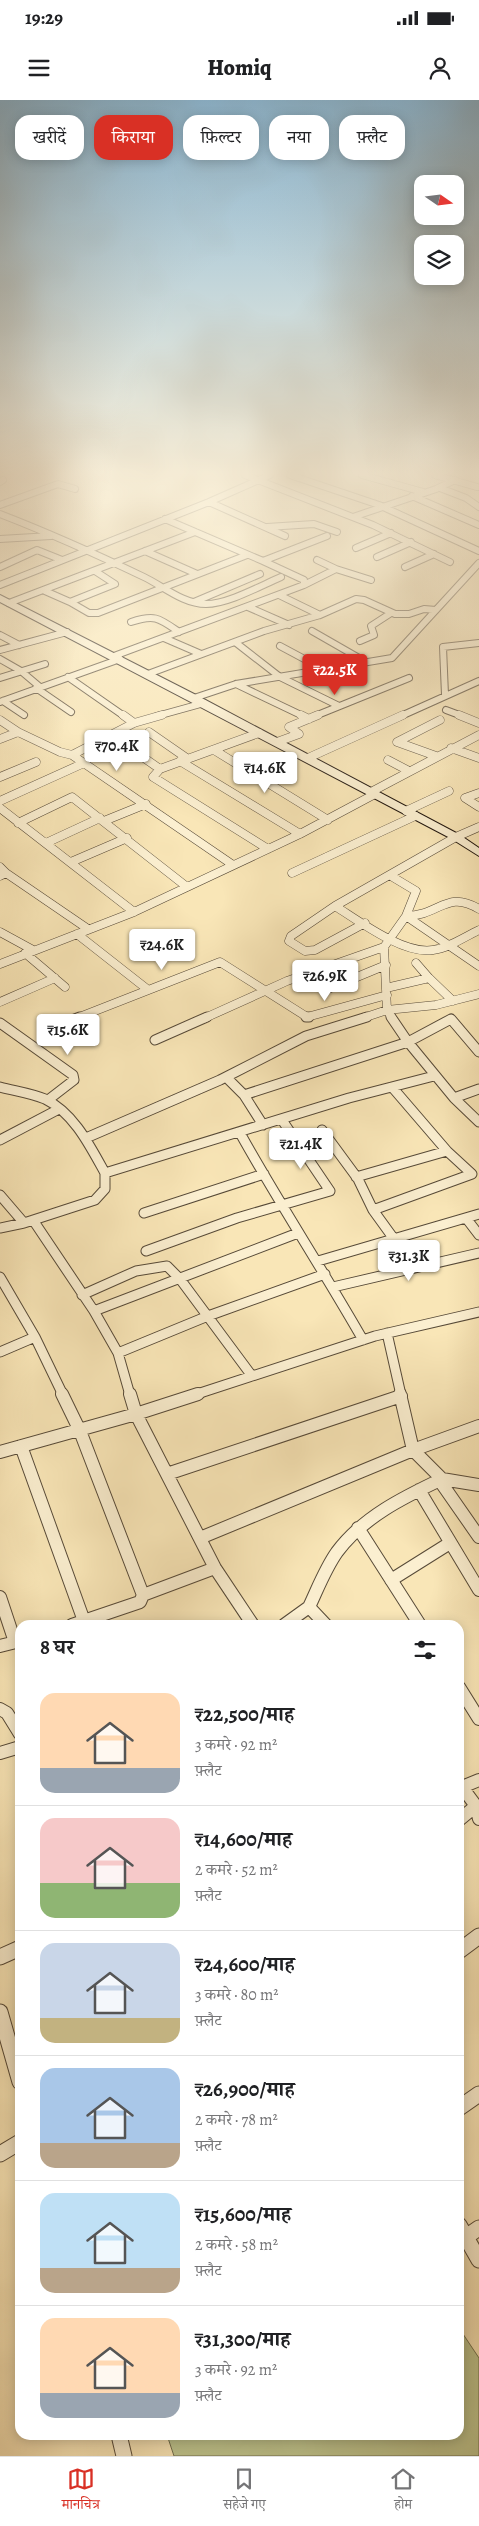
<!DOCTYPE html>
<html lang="hi">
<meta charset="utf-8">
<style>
:root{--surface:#fff;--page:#f2f2f2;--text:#202124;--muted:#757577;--line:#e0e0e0;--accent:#d93025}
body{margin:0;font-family:Alegreya,"Noto Serif Devanagari",serif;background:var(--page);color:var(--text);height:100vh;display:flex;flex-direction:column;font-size:19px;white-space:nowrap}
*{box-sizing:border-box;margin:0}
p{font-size:16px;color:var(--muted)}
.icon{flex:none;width:28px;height:28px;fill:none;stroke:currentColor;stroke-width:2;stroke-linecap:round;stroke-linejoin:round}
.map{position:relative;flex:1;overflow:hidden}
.details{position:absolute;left:15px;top:1520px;width:449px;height:820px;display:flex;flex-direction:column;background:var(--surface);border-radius:15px;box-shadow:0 2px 12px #0003}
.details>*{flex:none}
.guide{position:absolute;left:15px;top:15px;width:450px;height:45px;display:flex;gap:10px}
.needle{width:32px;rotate:104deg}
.fabs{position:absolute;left:414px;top:75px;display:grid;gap:10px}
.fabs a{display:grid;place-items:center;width:50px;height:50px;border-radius:10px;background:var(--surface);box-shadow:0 2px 12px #0003;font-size:25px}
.price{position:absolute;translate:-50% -42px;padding:0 11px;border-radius:5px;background:#fff;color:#222;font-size:16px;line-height:32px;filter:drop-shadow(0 1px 2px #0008)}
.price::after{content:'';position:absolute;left:50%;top:30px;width:15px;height:11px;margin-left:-8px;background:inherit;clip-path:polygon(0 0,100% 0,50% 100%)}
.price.on{background:var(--accent);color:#fff}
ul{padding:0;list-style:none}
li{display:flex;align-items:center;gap:15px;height:125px;padding:0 25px}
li+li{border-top:1px solid var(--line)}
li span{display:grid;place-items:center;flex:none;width:140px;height:100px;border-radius:15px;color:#555}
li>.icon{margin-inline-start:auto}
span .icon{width:60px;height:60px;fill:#fffc;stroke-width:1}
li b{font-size:21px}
h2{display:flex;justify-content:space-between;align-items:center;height:60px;padding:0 25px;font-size:21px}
.tag{padding:0 18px;border-radius:15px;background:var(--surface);box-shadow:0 2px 12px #0003;font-size:18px;line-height:45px}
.tag.on{background:var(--accent);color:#fff}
.status{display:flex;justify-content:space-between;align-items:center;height:35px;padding:0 25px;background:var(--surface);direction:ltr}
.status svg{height:14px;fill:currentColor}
header{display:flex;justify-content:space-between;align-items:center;height:65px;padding:0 25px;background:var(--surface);font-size:22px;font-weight:800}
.menu{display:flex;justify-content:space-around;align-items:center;height:70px;border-top:1px solid var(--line);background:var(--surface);font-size:14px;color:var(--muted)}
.menu a{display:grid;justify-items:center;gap:2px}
.menu .on{color:var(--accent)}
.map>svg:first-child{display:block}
.green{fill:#bdc58f;stroke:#6f6e4e}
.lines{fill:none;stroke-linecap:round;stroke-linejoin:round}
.street-far4-casing{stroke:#574a38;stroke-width:8}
.street-far3-casing{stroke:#574a38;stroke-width:9}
.street-far2-casing{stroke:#574a38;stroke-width:11}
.street-far1-casing{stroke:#574a38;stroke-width:14}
.street-casing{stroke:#574a38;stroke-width:17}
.secondary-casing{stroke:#21160e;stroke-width:2}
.street-far4{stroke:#fbefd0;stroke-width:6}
.street-far3{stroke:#fbefd0;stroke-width:8}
.street-far2{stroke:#fbefd0;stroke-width:9}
.street-far1{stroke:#fbefd0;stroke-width:12}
.street{stroke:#fbefd0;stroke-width:15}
.secondary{fill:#fbefd0;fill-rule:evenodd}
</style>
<div class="status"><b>19:29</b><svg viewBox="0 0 49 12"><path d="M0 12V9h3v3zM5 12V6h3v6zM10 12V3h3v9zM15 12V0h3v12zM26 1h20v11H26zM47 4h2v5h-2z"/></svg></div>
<header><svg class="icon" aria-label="menu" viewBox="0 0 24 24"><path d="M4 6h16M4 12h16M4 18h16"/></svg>Homiq<svg class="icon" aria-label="person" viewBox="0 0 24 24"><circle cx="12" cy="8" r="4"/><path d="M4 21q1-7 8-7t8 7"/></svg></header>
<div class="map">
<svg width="479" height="2356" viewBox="0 0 479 2356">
<rect width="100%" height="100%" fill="#f9e6b7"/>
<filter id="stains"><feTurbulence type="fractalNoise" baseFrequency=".004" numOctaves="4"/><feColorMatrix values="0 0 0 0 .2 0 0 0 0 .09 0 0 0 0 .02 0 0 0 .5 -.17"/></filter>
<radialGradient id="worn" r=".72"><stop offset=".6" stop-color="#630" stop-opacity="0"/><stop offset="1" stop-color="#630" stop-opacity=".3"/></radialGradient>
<!-- green -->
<path class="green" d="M459,2228l20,30v98h-305l-7,-21h292z"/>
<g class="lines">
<defs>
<path id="street-far4" d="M245,375l128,50 77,37
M290,375l89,30 100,46
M362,375l61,17
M435,375l42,12
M0,382l3,-2
M440,388l26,10 13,9
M412,396l67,29
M209,402l76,34
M0,405l58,-21 17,5
M0,414c49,19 96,40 144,63 19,9 39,27 62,27 22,0 54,-18 75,-27
M353,417l83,-28 19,-9
M165,419l98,42
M267,427l47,-3 23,8
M0,439l51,-3
M356,448l35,-15
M145,451l52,23
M377,457l34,-15
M317,460l19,9
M0,467l37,-17 25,10
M405,467l29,-13
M0,485l209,-83 61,-27
M304,485l32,-16 35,11
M45,491l25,11 45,-18 -20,-13
M279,495l41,20
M70,502l19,11h9l149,-58
M194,502l66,-28
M9,503l186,-71
M248,507l41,18
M131,522c24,-8 28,-4 48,10
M312,531l54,31
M0,535l19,10
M164,538l37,16
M360,541l14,-6 -3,-9 20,-13
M235,542l45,35 59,29
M280,546l43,23
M0,550l67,-18
M114,556l190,-71v-5l-41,-19 64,-25
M0,559l21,12 19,16
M148,574l116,-43 56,-16 36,-16 8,1 31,14h14l15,-5 12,1
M68,577l56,39
M0,578l45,-14
M236,584l67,32
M36,588l35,24
M445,595l-2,-48 36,-4
M194,598l42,-14 156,-26 87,-95
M3,601l21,14
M0,602l120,-43
M446,610l16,6
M157,616l47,-13
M315,616l94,-38
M401,616l78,-35"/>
<path id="street-far3" d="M123,615l11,8
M162,615l-28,8 -62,32 161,110
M301,615l8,4
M459,615l20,8
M0,620l18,12 -18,7
M18,632l42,20 12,3
M149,632l39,27
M259,633l-99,36 -7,8 115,72
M277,642l22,-8 -10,-7 29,-12
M124,644l36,25
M451,648l28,10
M214,650l114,70
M436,656l-39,-14 43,-22
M308,658l95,-43
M388,660l21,11
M180,661l120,73
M0,677l36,-15
M371,692l108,-57
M479,693l-14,5 14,9
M0,701l84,-38
M0,708l134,104
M406,711l43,-20
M104,721l42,-17
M18,723l54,-26 115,90
M479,727l-23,10 -121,69c24,15 69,49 98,44 16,-2 31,-13 46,-20
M46,743l54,-25
M71,762l56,-24
M0,767l6,6 -6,3
M6,773l82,56
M292,773l123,-57
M391,776l25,15 -10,25 73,50
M335,806l-44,30 -2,5 16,10 10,-1 50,-27
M0,832l33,18
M77,834l70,55
M25,853l40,34
M0,864l134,-52 166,-78 75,-40
M429,878l24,23
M386,888l43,-10 -13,-15
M328,889l58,-24
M0,902l55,-24
M77,918l143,-56 87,55 80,-22
M205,918l82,-37 97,-34
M363,918l24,-8 49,-5 43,-11
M392,918l-5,-8 -3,-63 22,-31c33,0 41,-27 73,-7"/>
<path id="street-far2" d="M306,917h3
M391,917l17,25 43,-23 28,33
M0,923l73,52 1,5 -26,20
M51,928l29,-11
M155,940l52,-23
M226,977l18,18 19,30
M0,987c15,4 31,6 45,12 29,14 45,47 60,74
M392,987l55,64
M244,995l164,-53 46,56 25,24
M454,998l25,-9
M322,1030l36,49 15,31
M240,1033c39,70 83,137 123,207
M86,1038l134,-58 86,-44 61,-19
M0,1040l59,-31
M356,1077l91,-26 25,23 -99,36 21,29
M0,1095l24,28
M144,1113l120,-39
M466,1118l13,17
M33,1120l61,91
M0,1128l24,-5 71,-23 10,-11v-16l244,-75 85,-22
M298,1133l-204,78 24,42 90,-37 117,-42
M146,1151l91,-33 93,-27 -48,-71
M318,1161l161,-47
M0,1177l35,60 28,58
M333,1187l146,-34
M82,1195l54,-24 31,-5 13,13 72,97
M387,1233l14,62
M0,1252l35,-15
M118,1253l12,42
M194,1295l181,-59 104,-24"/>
<path id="street-far1" d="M62,1294l18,37 63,164 -3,7 -68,23
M130,1294l6,20 79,154 38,57
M21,1346l63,175
M0,1352l136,-38 62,-20
M167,1374l234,-78
M442,1379l37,6
M440,1381l39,56
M419,1390l60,100
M358,1428l62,97
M200,1438l213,-88 66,-24
M391,1480l59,-37
M143,1495l72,-27
M0,1497l15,45
M284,1525l25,-18
M326,1525l-17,-18c9,-19 16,-38 28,-55 26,-35 67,-55 105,-73l-29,-29 -13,-56
M0,1546l20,-5
M459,1587l20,32
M0,1609l7,4 13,21
M0,1653l20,-6
M459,1683l17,23 -17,14
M462,1687l17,-7
M476,1706l3,13"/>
<path id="street" d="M459,1851l20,-15
M0,1857l20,-9
M0,1912l20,70
M459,2008l20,-14
M0,2054l20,-12
M459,2125l20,35
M466,2137l13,-9
M119,2335l5,21"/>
<path id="secondary" d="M0,495l198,101 262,139 19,13v8l-27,-17 -452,-237z"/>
</defs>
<!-- street-far4 casing -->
<use href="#street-far4" class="street-far4-casing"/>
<!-- street-far3 casing -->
<use href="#street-far3" class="street-far3-casing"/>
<!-- street-far2 casing -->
<use href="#street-far2" class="street-far2-casing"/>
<!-- street-far1 casing -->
<use href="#street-far1" class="street-far1-casing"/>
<!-- street casing -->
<use href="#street" class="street-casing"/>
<!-- secondary casing -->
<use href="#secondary" class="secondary-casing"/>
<!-- street-far4 -->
<use href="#street-far4" class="street-far4"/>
<!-- street-far3 -->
<use href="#street-far3" class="street-far3"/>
<!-- street-far2 -->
<use href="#street-far2" class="street-far2"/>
<!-- street-far1 -->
<use href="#street-far1" class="street-far1"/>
<!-- street -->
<use href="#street" class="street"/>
<!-- secondary -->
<use href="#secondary" class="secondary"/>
</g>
<!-- sky -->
<linearGradient id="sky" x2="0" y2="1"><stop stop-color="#8bb8d5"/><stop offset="0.53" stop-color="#fcf4df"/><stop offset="1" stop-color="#fcf4df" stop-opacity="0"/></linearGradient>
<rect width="479" height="704" fill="url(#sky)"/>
<rect width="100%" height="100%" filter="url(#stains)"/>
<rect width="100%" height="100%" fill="url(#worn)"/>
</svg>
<div class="fabs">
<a><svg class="needle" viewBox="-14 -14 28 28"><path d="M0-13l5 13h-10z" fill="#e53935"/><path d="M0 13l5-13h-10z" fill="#757577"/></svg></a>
<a><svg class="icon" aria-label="layers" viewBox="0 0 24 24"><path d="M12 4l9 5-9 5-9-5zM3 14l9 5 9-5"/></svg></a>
</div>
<b class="price on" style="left:335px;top:596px">₹22.5K</b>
<b class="price" style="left:117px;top:672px">₹70.4K</b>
<b class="price" style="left:265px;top:694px">₹14.6K</b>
<b class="price" style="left:162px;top:871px">₹24.6K</b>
<b class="price" style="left:325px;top:902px">₹26.9K</b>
<b class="price" style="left:68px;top:956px">₹15.6K</b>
<b class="price" style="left:301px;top:1070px">₹21.4K</b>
<b class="price" style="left:409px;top:1182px">₹31.3K</b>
<div class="guide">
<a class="tag">खरीदें</a>
<a class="tag on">किराया</a>
<a class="tag">फ़िल्टर</a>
<a class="tag">नया</a>
<a class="tag">फ़्लैट</a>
</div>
<section class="details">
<h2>8 घर<svg class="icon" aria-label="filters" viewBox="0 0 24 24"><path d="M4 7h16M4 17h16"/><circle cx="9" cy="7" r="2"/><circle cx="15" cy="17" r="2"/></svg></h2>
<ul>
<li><span style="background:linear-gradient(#ffd9b3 75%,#9aa5b1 0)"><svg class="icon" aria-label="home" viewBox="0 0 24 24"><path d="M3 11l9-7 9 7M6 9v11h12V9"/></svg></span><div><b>₹22,500/माह</b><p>3 कमरे · 92 m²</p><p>फ़्लैट</p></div></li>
<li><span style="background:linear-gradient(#f6c9c9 65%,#8fb573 0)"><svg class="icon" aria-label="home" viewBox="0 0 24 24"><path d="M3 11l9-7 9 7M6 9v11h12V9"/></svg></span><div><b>₹14,600/माह</b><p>2 कमरे · 52 m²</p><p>फ़्लैट</p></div></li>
<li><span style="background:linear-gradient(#c9d6e8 75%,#c2b280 0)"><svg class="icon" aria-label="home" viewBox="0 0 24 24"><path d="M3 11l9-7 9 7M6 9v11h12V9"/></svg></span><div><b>₹24,600/माह</b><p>3 कमरे · 80 m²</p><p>फ़्लैट</p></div></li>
<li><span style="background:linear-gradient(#a9c7e8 75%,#b9a48a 0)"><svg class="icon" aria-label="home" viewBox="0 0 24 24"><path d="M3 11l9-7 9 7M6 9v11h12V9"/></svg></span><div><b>₹26,900/माह</b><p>2 कमरे · 78 m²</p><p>फ़्लैट</p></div></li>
<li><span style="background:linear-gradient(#bfe0f5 75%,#b9a48a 0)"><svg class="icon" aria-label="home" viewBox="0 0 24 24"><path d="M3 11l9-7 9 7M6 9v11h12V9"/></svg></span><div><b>₹15,600/माह</b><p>2 कमरे · 58 m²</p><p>फ़्लैट</p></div></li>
<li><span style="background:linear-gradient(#ffd9b3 75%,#9aa5b1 0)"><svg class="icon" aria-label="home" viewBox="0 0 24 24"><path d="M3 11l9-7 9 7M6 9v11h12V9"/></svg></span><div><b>₹31,300/माह</b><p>3 कमरे · 92 m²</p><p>फ़्लैट</p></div></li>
</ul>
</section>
</div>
<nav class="menu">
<a class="on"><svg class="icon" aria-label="map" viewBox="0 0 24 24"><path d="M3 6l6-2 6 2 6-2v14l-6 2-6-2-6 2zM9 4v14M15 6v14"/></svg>मानचित्र</a>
<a><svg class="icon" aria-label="saved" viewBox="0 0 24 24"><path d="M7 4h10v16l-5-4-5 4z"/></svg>सहेजे गए</a>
<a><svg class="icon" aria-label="home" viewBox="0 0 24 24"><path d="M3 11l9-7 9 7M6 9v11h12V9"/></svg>होम</a>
</nav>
